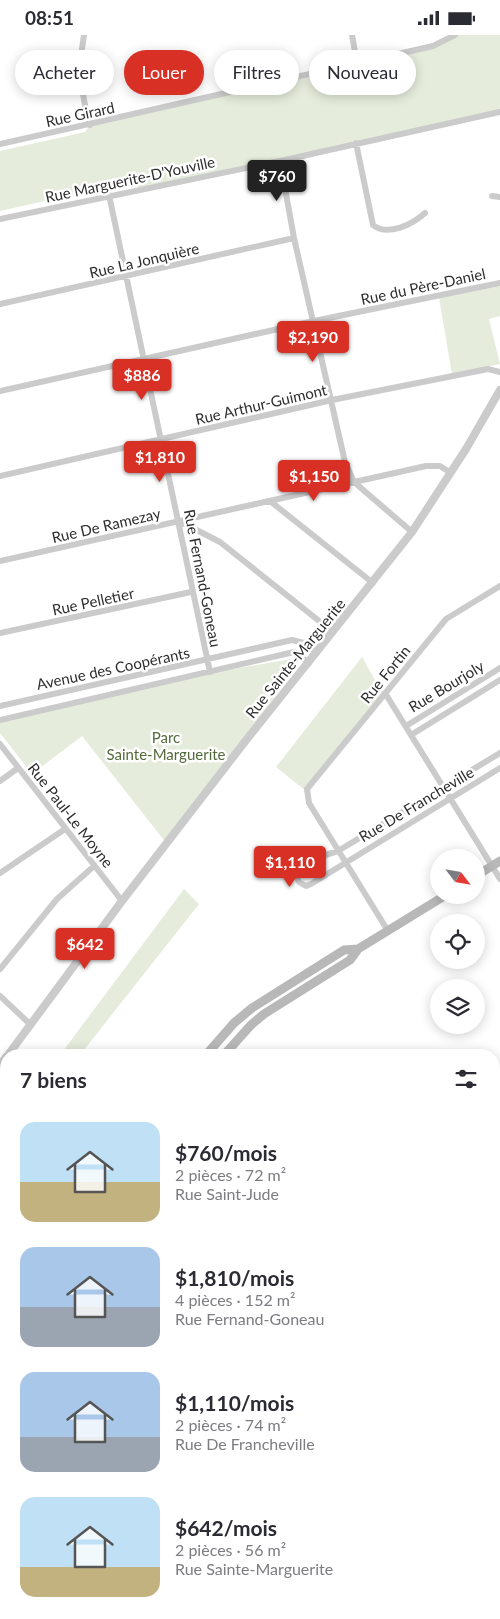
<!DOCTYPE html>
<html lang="fr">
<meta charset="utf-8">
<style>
:root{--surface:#fff;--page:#f7f7f7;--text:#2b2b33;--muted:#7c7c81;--accent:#d93025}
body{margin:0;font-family:Lato,sans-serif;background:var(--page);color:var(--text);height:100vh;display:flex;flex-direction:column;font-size:19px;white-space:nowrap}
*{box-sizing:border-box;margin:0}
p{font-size:16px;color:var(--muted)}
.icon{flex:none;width:28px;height:28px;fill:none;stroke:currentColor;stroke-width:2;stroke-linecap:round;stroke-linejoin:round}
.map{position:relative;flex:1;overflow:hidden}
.panel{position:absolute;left:0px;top:1014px;width:500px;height:571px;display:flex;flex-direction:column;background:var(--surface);border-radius:20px 20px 0 0;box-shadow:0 2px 12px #0003}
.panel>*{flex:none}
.guide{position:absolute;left:15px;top:15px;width:470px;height:45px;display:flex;gap:10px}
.needle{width:32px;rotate:121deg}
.fabs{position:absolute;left:430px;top:814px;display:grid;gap:10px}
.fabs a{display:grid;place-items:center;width:55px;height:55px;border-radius:50%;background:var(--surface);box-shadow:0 2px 12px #0003;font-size:25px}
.price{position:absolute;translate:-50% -42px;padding:0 11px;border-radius:5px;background:var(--accent);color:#fff;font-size:16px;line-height:32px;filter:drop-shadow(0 1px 2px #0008)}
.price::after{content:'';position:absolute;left:50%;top:30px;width:15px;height:11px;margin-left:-8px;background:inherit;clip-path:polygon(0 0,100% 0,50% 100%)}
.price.on{background:#222;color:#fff}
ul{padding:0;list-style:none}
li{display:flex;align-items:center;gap:15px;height:125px;padding:0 20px}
li span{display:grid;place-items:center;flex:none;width:140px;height:100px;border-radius:15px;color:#555}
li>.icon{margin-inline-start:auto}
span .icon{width:60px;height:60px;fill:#fffc;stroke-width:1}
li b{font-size:21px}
h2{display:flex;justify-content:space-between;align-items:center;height:60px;padding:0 20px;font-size:21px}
.tag{padding:0 18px;border-radius:22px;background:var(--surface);box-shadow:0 2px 12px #0003;font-size:18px;line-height:45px}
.tag.on{background:var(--accent);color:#fff}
.status{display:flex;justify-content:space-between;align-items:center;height:35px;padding:0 25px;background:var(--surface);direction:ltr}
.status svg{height:14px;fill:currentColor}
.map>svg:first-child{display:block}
.green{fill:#e5ecdb}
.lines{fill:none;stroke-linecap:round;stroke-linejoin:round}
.minor{stroke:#cbcbcb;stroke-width:6}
.tertiary{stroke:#cbcbcb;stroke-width:8}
.secondary{stroke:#b8b8b8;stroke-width:9}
.labels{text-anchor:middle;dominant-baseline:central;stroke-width:5;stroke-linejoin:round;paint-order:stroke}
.street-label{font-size:15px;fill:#2e2e2e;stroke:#fff}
.park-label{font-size:15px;fill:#536b3a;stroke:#fff}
</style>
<div class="status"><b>08:51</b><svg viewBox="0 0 49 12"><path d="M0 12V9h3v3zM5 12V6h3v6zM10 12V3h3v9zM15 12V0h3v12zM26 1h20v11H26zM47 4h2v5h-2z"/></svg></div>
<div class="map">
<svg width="500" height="1584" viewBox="0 0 500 1584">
<rect width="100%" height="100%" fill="#fff"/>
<!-- green -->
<path class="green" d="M456,0h44v77l-355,78 -20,-7 -125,28v-60l85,-19 5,-7 343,-79z
M500,251v30l-11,3 11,45 -48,10 -13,-76z
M362,622l22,39 -78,95 -30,-24z
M297,623l1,6 -96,135 -35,45 -85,-108 -50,38 -32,-41v-13l210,-47z
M184,854l15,15 -119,151h-20z
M6,1092v42l-5,19 5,5v30l-4,-2 -2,2v-87z
M500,1111v68l-6,-5v-59z
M500,1280v26h-6v-19z
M494,1314h6v51l-6,-1z
M0,1356l6,7v155l-6,1z
M494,1443h6v36h-6z
M54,1579h53l-2,2h-52z"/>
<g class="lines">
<!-- minor -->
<path class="minor" d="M84,0c-6,32 -3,59 6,90
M352,0l5,28
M356,108l17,82c15,12 40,-1 52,-12
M0,109l433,-98 22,-11
M280,126l14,77 51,224 9,20 58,50
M109,160l101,477
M492,161l8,1
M0,184l280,-58 220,-49
M0,269l294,-66
M0,356l314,-70 186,-38
M0,441l332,-76 156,-31 12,3
M270,466l103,82
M179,486l41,21 113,90
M0,526l426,-95h14l11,7
M0,598l191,-41
M385,658l115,186
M0,671l292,-66 12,3 13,10
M0,685l294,-68 15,11
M406,691l94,-58
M411,700l89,-55
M0,709l122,157
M500,718l-162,98c-12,3 -36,13 -41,26l2,5 7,4 5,-2 189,-116
M0,746l18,-13
M0,838l65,-44
M388,896l-79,-128 -2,-14 139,-170 54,-33
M0,934l57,-70 37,-33
M0,961l31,29
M494,1066l6,-6
M0,1328l6,-7
M494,1509l6,1
M494,1527h6
M246,1584l1,-5
M311,1584l1,-5
M378,1584l1,-5
M446,1584l1,-5"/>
<!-- tertiary -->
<path class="tertiary" d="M8,1020l114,-154 125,-162 165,-207 54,-83 34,-59
M0,1031l6,-9
M0,1226l6,6
M0,1344l6,7
M494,1487h6"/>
<!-- secondary -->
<path class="secondary" d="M476,841l24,-15
M206,1020l28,-32 18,-15 92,-58 14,-1
M224,1020l27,-30 13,-11 86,-54 8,-11 88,-54
M0,1266l6,-7
M0,1285l6,-8"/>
</g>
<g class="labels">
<!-- street labels -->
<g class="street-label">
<text transform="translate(80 79) rotate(-12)">Rue Girard</text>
<text transform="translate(130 144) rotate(-12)">Rue Marguerite-D'Youville</text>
<text transform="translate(144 225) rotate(-13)">Rue La Jonquière</text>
<text transform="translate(423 251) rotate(-12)">Rue du Père-Daniel</text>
<text transform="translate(261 369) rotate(-13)">Rue Arthur-Guimont</text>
<text transform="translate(106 490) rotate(-13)">Rue De Ramezay</text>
<text transform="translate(203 543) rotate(79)">Rue Fernand-Goneau</text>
<text transform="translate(93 566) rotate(-12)">Rue Pelletier</text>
<text transform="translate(295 623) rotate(-51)">Rue Sainte-Marguerite</text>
<text transform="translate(113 633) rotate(-12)">Avenue des Coopérants</text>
<text transform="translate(385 639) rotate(-51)">Rue Fortin</text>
<text transform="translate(446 651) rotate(-31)">Rue Bourjoly</text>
<text transform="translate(416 769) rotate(-31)">Rue De Francheville</text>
<text transform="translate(71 780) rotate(52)">Rue Paul-Le Moyne</text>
</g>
<!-- park labels -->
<g class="park-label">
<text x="166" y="702">Parc<tspan x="166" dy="17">Sainte-Marguerite</tspan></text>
</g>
</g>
</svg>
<div class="fabs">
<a><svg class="needle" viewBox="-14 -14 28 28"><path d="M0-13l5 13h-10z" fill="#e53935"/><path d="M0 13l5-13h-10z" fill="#7c7c81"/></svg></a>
<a><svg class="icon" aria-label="locate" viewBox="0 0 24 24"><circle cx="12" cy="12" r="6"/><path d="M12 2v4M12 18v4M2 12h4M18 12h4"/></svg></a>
<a><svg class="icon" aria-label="layers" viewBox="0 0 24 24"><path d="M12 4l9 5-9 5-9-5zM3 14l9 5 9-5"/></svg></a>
</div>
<b class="price on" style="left:277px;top:167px">$760</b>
<b class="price" style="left:313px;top:328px">$2,190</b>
<b class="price" style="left:142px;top:366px">$886</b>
<b class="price" style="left:160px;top:448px">$1,810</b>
<b class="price" style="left:314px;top:467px">$1,150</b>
<b class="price" style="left:290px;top:853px">$1,110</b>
<b class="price" style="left:85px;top:935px">$642</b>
<div class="guide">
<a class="tag">Acheter</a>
<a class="tag on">Louer</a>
<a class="tag">Filtres</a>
<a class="tag">Nouveau</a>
</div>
<section class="panel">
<h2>7 biens<svg class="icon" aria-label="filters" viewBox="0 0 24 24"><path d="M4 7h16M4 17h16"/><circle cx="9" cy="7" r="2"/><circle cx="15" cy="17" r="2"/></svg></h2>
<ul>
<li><span style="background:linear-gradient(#bfe0f5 60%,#c2b280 0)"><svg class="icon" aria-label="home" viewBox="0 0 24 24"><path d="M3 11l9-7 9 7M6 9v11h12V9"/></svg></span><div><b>$760/mois</b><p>2 pièces · 72 m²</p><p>Rue Saint-Jude</p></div></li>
<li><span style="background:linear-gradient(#a9c7e8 60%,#9aa5b1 0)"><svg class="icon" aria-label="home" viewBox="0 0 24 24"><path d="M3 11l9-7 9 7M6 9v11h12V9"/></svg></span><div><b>$1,810/mois</b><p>4 pièces · 152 m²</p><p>Rue Fernand-Goneau</p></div></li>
<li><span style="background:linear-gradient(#a9c7e8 65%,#9aa5b1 0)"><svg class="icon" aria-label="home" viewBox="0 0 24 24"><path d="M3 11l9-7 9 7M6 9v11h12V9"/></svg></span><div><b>$1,110/mois</b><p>2 pièces · 74 m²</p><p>Rue De Francheville</p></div></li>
<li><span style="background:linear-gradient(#bfe0f5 70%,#c2b280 0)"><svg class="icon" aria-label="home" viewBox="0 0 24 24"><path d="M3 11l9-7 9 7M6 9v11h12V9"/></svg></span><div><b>$642/mois</b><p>2 pièces · 56 m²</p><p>Rue Sainte-Marguerite</p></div></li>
</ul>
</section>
</div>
